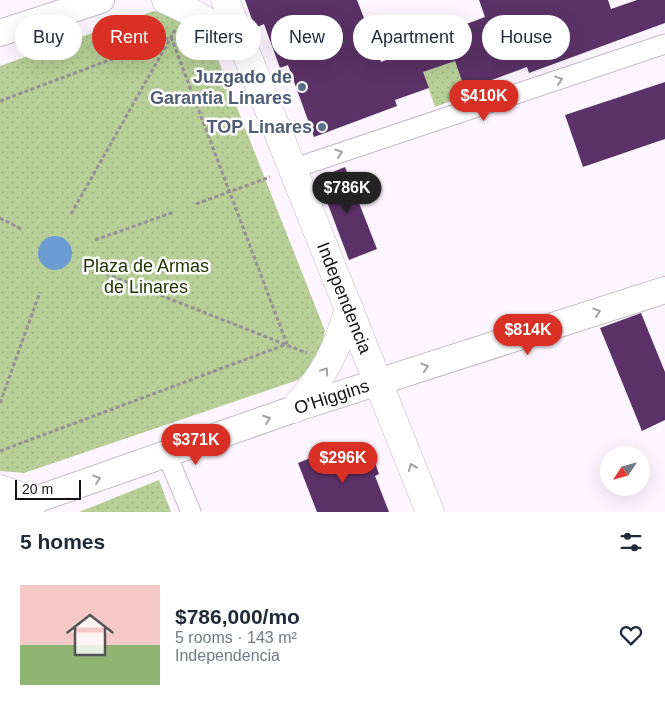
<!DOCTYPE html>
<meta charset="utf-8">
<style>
:root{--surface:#fff;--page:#f2f2f3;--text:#1f2937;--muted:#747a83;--line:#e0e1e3;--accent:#d93025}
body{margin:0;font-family:Arial,sans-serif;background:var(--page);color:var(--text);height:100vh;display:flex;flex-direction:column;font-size:19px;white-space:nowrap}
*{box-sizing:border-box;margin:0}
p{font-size:16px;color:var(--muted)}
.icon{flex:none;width:28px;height:28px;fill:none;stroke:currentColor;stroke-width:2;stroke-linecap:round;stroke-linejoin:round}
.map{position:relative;height:512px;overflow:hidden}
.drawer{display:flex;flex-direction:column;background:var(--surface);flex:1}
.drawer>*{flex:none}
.top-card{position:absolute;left:15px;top:15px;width:635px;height:45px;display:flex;gap:10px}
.needle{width:32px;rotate:234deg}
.tools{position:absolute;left:600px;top:446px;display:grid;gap:10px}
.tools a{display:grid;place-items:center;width:50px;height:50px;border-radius:50%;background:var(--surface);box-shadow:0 5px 20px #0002;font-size:25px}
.scale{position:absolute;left:15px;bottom:12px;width:66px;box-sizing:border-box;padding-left:5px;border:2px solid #151216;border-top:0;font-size:14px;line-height:18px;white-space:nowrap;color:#151216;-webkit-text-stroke:4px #fff;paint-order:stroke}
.price{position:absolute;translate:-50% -42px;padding:0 11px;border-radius:18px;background:var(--accent);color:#fff;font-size:16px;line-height:32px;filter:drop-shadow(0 1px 2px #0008)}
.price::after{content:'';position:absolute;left:50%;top:30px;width:15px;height:11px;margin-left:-8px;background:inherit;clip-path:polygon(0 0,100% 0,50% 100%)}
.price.current{background:#222;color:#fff}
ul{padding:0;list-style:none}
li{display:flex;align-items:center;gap:15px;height:125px;padding:0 20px}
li+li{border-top:1px solid var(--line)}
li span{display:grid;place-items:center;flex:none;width:140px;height:100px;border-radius:0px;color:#555}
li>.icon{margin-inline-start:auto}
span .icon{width:60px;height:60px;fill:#fffc;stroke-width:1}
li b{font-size:21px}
h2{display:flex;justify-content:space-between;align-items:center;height:60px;padding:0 20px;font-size:21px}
.chip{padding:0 18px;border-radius:22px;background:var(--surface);box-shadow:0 5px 20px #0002;font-size:18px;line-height:45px}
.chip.current{background:var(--accent);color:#fff}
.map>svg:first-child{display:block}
.green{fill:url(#green-dots)}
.water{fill:#6b9cd3}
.building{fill:#5b3267}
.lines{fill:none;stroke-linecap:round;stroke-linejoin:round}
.street-casing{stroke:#c1b8c4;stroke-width:21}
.secondary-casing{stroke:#c1b8c4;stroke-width:28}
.primary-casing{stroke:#c1b8c4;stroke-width:29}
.path{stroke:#969098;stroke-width:3;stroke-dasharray:4 2.5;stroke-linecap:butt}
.street{stroke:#fff;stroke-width:19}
.secondary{stroke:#fff;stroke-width:26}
.primary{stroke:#fff;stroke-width:28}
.oneway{stroke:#a1a0a2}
.service-dot{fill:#5c6f8a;stroke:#fff;stroke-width:2}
.labels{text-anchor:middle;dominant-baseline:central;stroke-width:5;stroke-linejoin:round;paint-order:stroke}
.service-label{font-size:18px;font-weight:bold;fill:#4e5e75;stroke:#fff;text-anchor:end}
.park-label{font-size:18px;fill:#233400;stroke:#fff}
.street-label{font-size:18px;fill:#151216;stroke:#fff}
</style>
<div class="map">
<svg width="665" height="512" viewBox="0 0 665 512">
<defs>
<pattern id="green-dots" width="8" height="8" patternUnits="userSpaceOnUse" patternTransform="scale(1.25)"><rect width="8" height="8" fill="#b8d098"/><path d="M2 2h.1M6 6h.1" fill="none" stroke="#9db282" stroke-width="1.8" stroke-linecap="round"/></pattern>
</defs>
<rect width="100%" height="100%" fill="#fdf5ff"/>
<!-- green -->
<path class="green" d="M154,11l16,3 40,25 115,292c-4,19 -13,35 -27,49l-274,93 -24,-2v-405z
M455,61l12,34 -32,12 -12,-35z
M159,480l12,32h-92z"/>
<!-- water -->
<path class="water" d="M38 253a17 17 0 1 1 34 0a17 17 0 1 1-34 0Z"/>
<!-- building -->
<path class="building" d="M245,0h112l24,62 37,-14 -2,-5 69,-26 -6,-17h129l3,9 26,-9h28v23l-136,50 -2,-6 -62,23 -10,-29 -32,11 6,16 -34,12 2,6 -83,31 -26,-72 -8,3 -16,-44 -9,4z
M665,82v57l-82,28 -18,-52z
M345,167l32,82 -28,11 -31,-82z
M641,313l24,59v48l-23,11 -42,-103z
M340,446l9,21 24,-10 6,17 -4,2 14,36h-72l-19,-49z"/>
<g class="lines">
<defs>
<path id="street" d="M292,169l373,-125
M167,455l24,57"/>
<g id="secondary">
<path d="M0,33l101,-33"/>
<path id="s1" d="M1,512l293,-103 371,-119"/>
</g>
<g id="primary">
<path d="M166,0c29,12 53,28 76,49"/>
<path id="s2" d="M225,0l205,512"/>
<path d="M294,409c30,-33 43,-58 55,-101"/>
<path d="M0,489l35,12"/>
</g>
</defs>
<!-- street casing -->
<use href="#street" class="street-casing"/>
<!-- secondary casing -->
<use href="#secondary" class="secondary-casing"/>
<!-- primary casing -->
<use href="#primary" class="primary-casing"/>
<!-- path -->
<path class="path" d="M171,37l116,307
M0,101l171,-64
M196,204l74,-27
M71,214l104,-184
M0,218l21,11
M95,240l79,-28
M94,269l213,84
M0,403l40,-111
M0,451l287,-107"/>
<!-- street -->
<use href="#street" class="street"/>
<!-- secondary -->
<use href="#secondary" class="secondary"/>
<!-- primary -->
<use href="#primary" class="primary"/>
</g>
<!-- one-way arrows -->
<defs><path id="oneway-chevron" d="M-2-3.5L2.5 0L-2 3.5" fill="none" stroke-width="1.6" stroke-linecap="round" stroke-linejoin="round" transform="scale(1.25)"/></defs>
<g class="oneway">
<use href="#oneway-chevron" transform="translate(559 80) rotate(-18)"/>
<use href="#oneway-chevron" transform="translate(339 153) rotate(-18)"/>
<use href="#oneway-chevron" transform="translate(597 312) rotate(-18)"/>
<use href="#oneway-chevron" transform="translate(425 367) rotate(-18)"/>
<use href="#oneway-chevron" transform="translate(325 371) rotate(-56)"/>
<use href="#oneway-chevron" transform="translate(267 419) rotate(-20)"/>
<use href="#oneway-chevron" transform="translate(412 467) rotate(-112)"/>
<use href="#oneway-chevron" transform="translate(97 479) rotate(-19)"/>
</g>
<!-- markers -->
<g class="service-dot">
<circle cx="302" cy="87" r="5"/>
<circle cx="322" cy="127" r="5"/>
</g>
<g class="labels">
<!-- service labels -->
<g class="service-label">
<text x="292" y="77">Juzgado de<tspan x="292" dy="21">Garantia Linares</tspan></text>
<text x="312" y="127">TOP Linares</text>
</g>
<!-- park labels -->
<g class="park-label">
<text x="146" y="266">Plaza de Armas<tspan x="146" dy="21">de Linares</tspan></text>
</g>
<!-- street labels -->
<g class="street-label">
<text stroke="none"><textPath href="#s2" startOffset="321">Independencia</textPath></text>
<text stroke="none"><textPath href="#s1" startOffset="350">O'Higgins</textPath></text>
</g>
</g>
</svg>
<div class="tools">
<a><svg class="needle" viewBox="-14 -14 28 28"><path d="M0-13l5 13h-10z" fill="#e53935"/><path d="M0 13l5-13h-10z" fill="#747a83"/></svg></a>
</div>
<div class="scale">20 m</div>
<b class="price" style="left:484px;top:122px">$410K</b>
<b class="price current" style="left:347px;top:214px">$786K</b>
<b class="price" style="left:528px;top:356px">$814K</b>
<b class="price" style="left:196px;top:466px">$371K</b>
<b class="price" style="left:343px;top:484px">$296K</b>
<div class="top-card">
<a class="chip">Buy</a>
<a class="chip current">Rent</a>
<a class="chip">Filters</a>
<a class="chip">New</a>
<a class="chip">Apartment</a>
<a class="chip">House</a>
</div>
</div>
<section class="drawer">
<h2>5 homes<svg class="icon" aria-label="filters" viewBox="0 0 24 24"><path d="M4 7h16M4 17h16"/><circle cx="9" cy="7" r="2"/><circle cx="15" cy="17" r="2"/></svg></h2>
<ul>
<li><span style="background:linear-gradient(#f6c9c9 60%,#8fb573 0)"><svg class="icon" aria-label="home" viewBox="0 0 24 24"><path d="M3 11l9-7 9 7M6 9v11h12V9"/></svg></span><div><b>$786,000/mo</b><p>5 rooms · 143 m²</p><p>Independencia</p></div><svg class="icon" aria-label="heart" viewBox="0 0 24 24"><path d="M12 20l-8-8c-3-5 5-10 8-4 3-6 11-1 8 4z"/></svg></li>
</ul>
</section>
